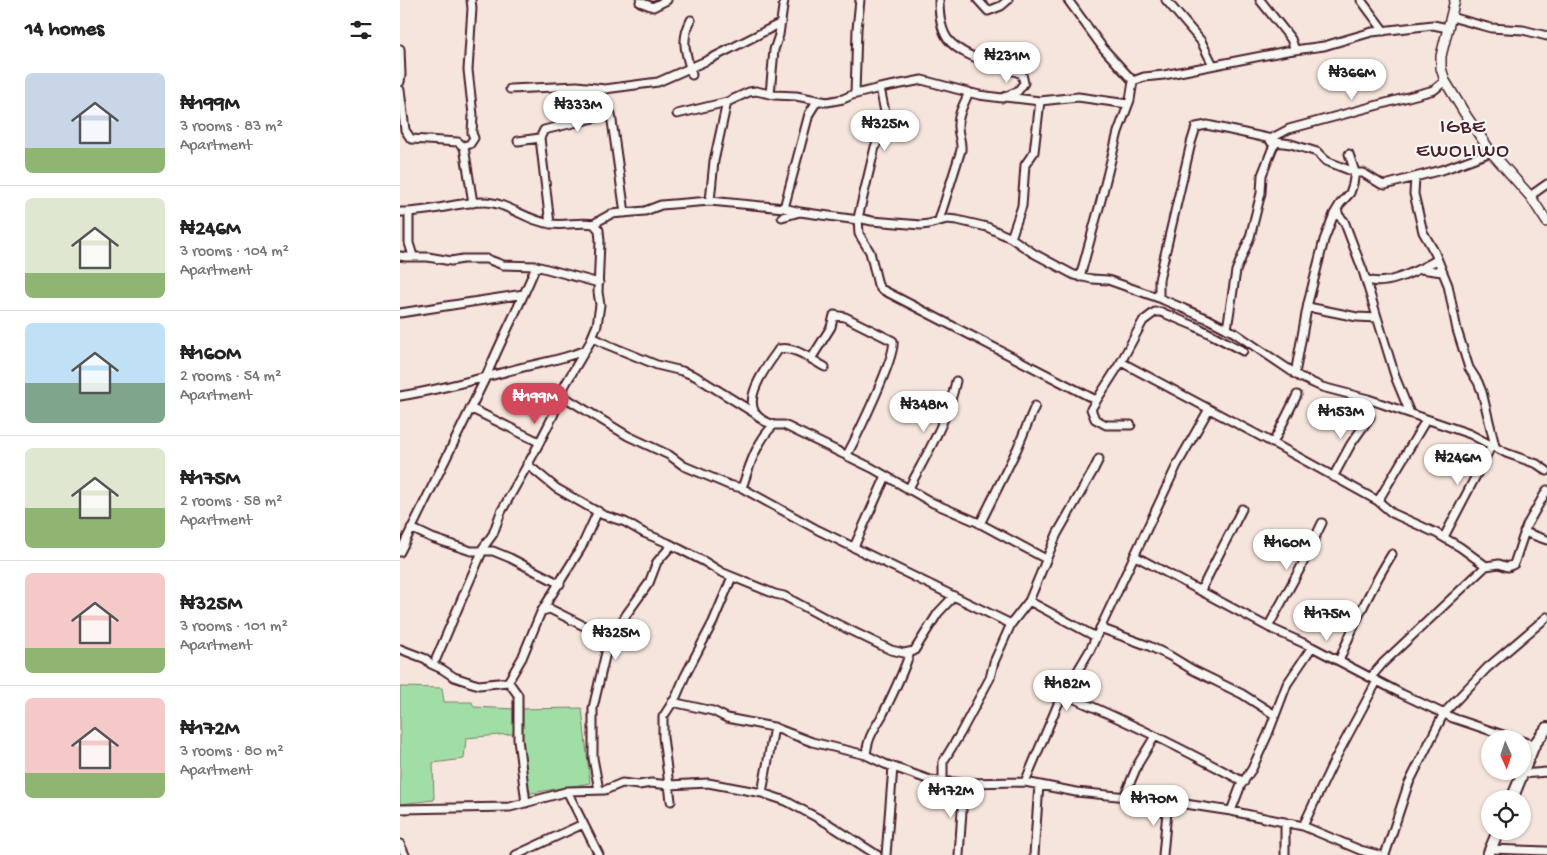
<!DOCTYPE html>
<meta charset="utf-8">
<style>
:root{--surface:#fff;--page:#f6f6f6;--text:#222;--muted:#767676;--line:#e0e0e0;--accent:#d1495b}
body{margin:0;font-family:"Gochi Hand",sans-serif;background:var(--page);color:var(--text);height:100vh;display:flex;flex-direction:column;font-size:19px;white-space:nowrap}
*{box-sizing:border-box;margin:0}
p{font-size:16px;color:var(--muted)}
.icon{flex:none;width:28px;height:28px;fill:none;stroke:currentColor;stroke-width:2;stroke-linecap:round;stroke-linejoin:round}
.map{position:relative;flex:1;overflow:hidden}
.side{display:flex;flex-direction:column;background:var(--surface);width:400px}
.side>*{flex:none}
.needle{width:32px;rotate:177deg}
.controls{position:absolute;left:1081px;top:730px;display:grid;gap:10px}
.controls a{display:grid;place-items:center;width:50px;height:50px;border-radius:50%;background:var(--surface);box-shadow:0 1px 4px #0004;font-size:25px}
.price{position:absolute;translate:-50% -42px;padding:0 11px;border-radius:18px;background:#fff;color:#222;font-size:16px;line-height:32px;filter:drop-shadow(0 1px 2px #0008)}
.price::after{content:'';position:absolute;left:50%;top:30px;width:15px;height:11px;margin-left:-8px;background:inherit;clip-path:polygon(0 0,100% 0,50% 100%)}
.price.current{background:var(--accent);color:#fff}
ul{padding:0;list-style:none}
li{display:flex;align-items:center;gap:15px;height:125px;padding:0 25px}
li+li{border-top:1px solid var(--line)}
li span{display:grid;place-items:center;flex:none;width:140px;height:100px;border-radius:8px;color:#555}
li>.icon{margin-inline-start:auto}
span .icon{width:60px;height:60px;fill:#fffc;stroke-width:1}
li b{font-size:21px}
h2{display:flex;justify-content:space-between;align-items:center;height:60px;padding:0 25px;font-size:21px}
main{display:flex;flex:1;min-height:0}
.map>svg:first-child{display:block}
.green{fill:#a1dea5;stroke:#767e68}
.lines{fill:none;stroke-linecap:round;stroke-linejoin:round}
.minor-casing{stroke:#4a1f2b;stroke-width:11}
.tertiary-casing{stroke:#4a1f2b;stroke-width:12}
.secondary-casing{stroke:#4a1f2b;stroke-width:14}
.minor{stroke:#f6f6f2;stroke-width:7}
.tertiary{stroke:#f6f6f2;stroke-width:9}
.secondary{stroke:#f6f6f2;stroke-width:10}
.labels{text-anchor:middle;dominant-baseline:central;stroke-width:4.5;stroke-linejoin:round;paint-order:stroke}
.quarter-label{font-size:21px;letter-spacing:1px;fill:#4a1f2b;stroke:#f6f6f2}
</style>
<main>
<section class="side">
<h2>14 homes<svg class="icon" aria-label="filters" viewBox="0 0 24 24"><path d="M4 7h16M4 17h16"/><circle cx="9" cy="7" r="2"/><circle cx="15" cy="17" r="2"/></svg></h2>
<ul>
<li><span style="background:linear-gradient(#c9d6e8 75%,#8fb573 0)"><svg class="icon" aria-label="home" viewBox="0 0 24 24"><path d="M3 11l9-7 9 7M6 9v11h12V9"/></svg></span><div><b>₦199M</b><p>3 rooms · 83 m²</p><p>Apartment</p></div></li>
<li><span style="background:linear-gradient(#dfe7d0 75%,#8fb573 0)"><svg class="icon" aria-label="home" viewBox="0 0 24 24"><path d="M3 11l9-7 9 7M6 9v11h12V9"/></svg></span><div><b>₦246M</b><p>3 rooms · 104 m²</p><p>Apartment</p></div></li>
<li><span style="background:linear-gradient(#bfe0f5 60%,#7fa58c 0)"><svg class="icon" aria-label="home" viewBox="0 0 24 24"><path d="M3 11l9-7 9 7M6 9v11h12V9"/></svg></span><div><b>₦160M</b><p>2 rooms · 54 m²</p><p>Apartment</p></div></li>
<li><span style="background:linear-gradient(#dfe7d0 60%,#8fb573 0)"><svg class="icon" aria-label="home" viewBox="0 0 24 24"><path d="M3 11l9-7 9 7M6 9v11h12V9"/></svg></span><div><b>₦175M</b><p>2 rooms · 58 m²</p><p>Apartment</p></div></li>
<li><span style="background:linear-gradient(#f6c9c9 75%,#8fb573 0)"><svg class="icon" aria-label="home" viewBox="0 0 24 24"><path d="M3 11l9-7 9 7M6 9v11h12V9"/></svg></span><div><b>₦325M</b><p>3 rooms · 101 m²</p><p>Apartment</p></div></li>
<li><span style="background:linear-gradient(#f6c9c9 75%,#8fb573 0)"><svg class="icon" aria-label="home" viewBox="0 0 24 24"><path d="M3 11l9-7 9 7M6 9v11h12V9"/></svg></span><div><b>₦172M</b><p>3 rooms · 80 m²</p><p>Apartment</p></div></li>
</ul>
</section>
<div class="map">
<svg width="1147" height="855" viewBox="0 0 1147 855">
<rect width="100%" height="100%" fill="#f6e5dc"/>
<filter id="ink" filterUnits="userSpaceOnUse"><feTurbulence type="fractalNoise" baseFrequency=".02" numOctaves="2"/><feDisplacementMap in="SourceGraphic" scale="10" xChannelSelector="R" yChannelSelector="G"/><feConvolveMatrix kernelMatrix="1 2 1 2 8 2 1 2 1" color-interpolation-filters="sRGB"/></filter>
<g filter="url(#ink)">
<!-- green -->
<path class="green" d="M0,687l42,1 2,14h28l2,5 41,2 67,-1 8,75 -64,11 -5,-61 -55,5 -2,21 -31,4 1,37 -34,4z"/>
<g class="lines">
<defs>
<path id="minor" d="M578,0l10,11 13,-5 7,-6
M668,0l35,48 30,33 11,-4 20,-2 123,-24 37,-5 48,-14 61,-7 15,3
M766,0l35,41 12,24
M860,0l31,39 4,11
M961,0l23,31
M240,2l13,5 14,-7
M1051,17l40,11 32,2 24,6
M291,20c-11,21 -5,33 1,55
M0,49l1,26 -1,7
M480,88l5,24v13l-10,22 -17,71 1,16 11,18 8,33 3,4 215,111
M110,89l67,-3 28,3 53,-7 50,-22 73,-37
M0,90l5,40 6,9 47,3 6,5 9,56
M370,94l4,-44 5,-15 5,-35
M455,94l2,-65 3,-29
M605,97l35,4 -6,51 -9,13 -3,41 -11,32
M640,101l38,-4 50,7
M327,102l-13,59 -4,40 74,7
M277,114l50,-12 22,-10 7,-1 18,4 22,1 31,6 16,-3 9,-4 28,-7 42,-8 57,15 23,3 16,-7 6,-8 -2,-9c-22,-9 -61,-16 -75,-36 -7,-11 -8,-25 -8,-38
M118,141l22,-3
M871,142l-1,-3 19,-10 145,-39 11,-9
M64,146l6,-2 4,-6 -2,-5 1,-18 -5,-45 4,-62 -1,-8
M1015,177l-1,17 9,38 12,21 13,32 9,45 12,38 9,14 4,10 13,54
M1130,196l17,-12
M937,209l2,7 5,5 19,50 33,108 14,34
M0,212c29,1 56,-10 84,-10 23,0 44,20 68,22 14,2 28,-3 42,0l5,6 1,11 -2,51 2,13 -3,20 -8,19 -24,41 -12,31 -20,39 -32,57 -8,22 -13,18
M400,212l-16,-4 25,-94 8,-13
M9,215v28l4,13
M382,217l18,-5 58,8
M458,218l14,3 49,4 8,-1 18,-5 10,1 30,7 24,11 22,15 41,22 18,4 16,1 51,18 49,21 27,14 65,44 22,10 46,12 102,35 36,19 31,11 10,7
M539,220l22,-70c1,-9 -3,-15 -3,-23 -1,-12 7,-25 11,-35
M150,224l-10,-86 4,-8 67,-16 14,99
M193,224l18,-10 34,-3 16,-6 49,-4
M0,256l6,1h22l23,4 12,-2h24l16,6 33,1 63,17
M1021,269l21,3
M680,277l20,-73 18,-72 12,-32 3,-19
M966,279c19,10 53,-10 71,-19
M759,298v-18l32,-137 5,-16 11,-2 60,13 9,4 15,2 26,8 9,9 31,12h6l18,11 4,1 60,-16 46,-17
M908,307l49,10 20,1
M0,313l124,-19
M827,329l9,-58 14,-34 11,-44 1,-18 11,-28 4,-5
M192,337l16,8 49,20 25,6 13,5 61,38
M411,359l20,-32 3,-12 11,2 48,24c4,14 -37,97 -46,114
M721,362l152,81 105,58 14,12 44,20 24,14 26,19 13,-2 9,3 6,-3 13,-39 20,-35
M895,374l13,-71 16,-63 10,-26 6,-10 10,-11 3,-9 2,-12 -6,-18
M161,395l67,41 41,19 15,11 45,19 13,3 76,42 193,94
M0,396c39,-6 78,-17 116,-27 23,-6 45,-9 67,-18
M70,408l69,34
M374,425c-4,-2 -10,-3 -14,-7 -22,-16 9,-55 19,-69 16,-3 33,11 46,18
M731,425h-25l-11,-6 -4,-10 30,-47 22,-41 12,-9h6l36,15 46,24
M873,443l24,-48
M127,464l29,24 47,27 22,7 19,11 24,10 37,19 16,10 54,22 9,2 45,24 62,30 13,3 10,-2 24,-38 16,-17
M933,477l18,-33 19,-27
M342,488c7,-21 15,-48 32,-63h10l88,43 61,35 44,19 69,37
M508,490c18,-35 40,-70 48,-109
M978,501l48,-81
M580,524l37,-75 18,-43
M11,528l21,10 39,13h22l17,7 50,26
M1124,532l23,8
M1044,537l48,-92
M454,547l32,-71
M0,552l86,-175c15,-38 35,-73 50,-111
M735,556l133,71 44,20 90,47 51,24 62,21
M801,590l41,-81
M629,601l67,36
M142,611l8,-2 44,22 14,13
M868,627l33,-60 21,-44
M700,628l49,18 21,10 23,14 49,24 33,21
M0,649l26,10 5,5 11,5 12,8 18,6 7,2 29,-3 14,-24 19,-46 40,-64 17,-37
M36,659l46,-107
M939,661c15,-37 32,-73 53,-107
M971,677l12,-14 103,-97
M108,681l10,14v44l8,64
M663,694c62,26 122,56 181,88
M272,702l41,9 14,7 46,9 39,15 54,13 19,9 45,16 32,3 63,-1 51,10 83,8 72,11 72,15 57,24 19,5
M1122,741l12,4
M466,755c2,-18 7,-24 16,-39 9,-18 22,-45 28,-64
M1122,774l25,-2
M543,782v-20l17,-28 30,-56 4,-16 17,-38 18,-23 28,-67 36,-63 6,-12
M625,782l33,-78 32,-54 87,-185 32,-56
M199,790l-6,-32v-50l14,-60 19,-33 23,-32 8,-21 15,-17
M167,791l32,64
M362,793l12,-66
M724,797l14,-33 17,-28
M271,801l-8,-64v-20l13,-20 9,-21 28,-54 19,-45
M0,809l110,-2 59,-16 36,-1 17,-7 17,2 12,-2 18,2 39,-2 54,10 24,8 41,22 50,32
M831,811l10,-26 11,-16 16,-35 19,-50 25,-37
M903,826l30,-63 44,-82
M0,844l5,11
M1090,849l57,2
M116,855l67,-31
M486,855l7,-88
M559,855l3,-44v-28
M634,855l5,-70
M763,855l5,-54
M885,855v-33
M985,855l23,-70 36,-72 43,-45 60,-51"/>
<path id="tertiary" d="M1055,0l-14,56v12l4,13 22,36 24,35 39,44 17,26"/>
<path id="secondary" d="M1112,799l22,-54 13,-17
M1088,855l10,-24"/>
</defs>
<!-- minor casing -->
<use href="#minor" class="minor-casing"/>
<!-- tertiary casing -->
<use href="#tertiary" class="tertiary-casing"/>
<!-- secondary casing -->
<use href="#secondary" class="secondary-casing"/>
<!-- minor -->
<use href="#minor" class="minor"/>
<!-- tertiary -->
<use href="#tertiary" class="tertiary"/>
<!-- secondary -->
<use href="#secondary" class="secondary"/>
</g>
</g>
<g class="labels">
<!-- quarter labels -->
<g class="quarter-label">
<text x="1063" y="128">IGBE<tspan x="1063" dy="24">EWOLIWO</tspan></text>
</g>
</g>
</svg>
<div class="controls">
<a><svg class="needle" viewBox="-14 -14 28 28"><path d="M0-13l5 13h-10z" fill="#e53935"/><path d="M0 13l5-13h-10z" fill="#767676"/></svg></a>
<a><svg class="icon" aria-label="locate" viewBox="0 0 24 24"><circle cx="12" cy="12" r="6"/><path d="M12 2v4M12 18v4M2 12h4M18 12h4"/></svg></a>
</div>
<b class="price" style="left:607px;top:84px">₦231M</b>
<b class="price" style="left:952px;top:101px">₦366M</b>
<b class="price" style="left:178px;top:133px">₦333M</b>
<b class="price" style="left:485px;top:152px">₦325M</b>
<b class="price current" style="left:135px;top:425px">₦199M</b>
<b class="price" style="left:524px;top:433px">₦348M</b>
<b class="price" style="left:941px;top:440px">₦153M</b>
<b class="price" style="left:1058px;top:486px">₦246M</b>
<b class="price" style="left:887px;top:571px">₦160M</b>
<b class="price" style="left:927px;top:642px">₦175M</b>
<b class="price" style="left:216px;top:661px">₦325M</b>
<b class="price" style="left:667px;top:712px">₦182M</b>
<b class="price" style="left:551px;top:819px">₦172M</b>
<b class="price" style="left:754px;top:827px">₦170M</b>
</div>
</main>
